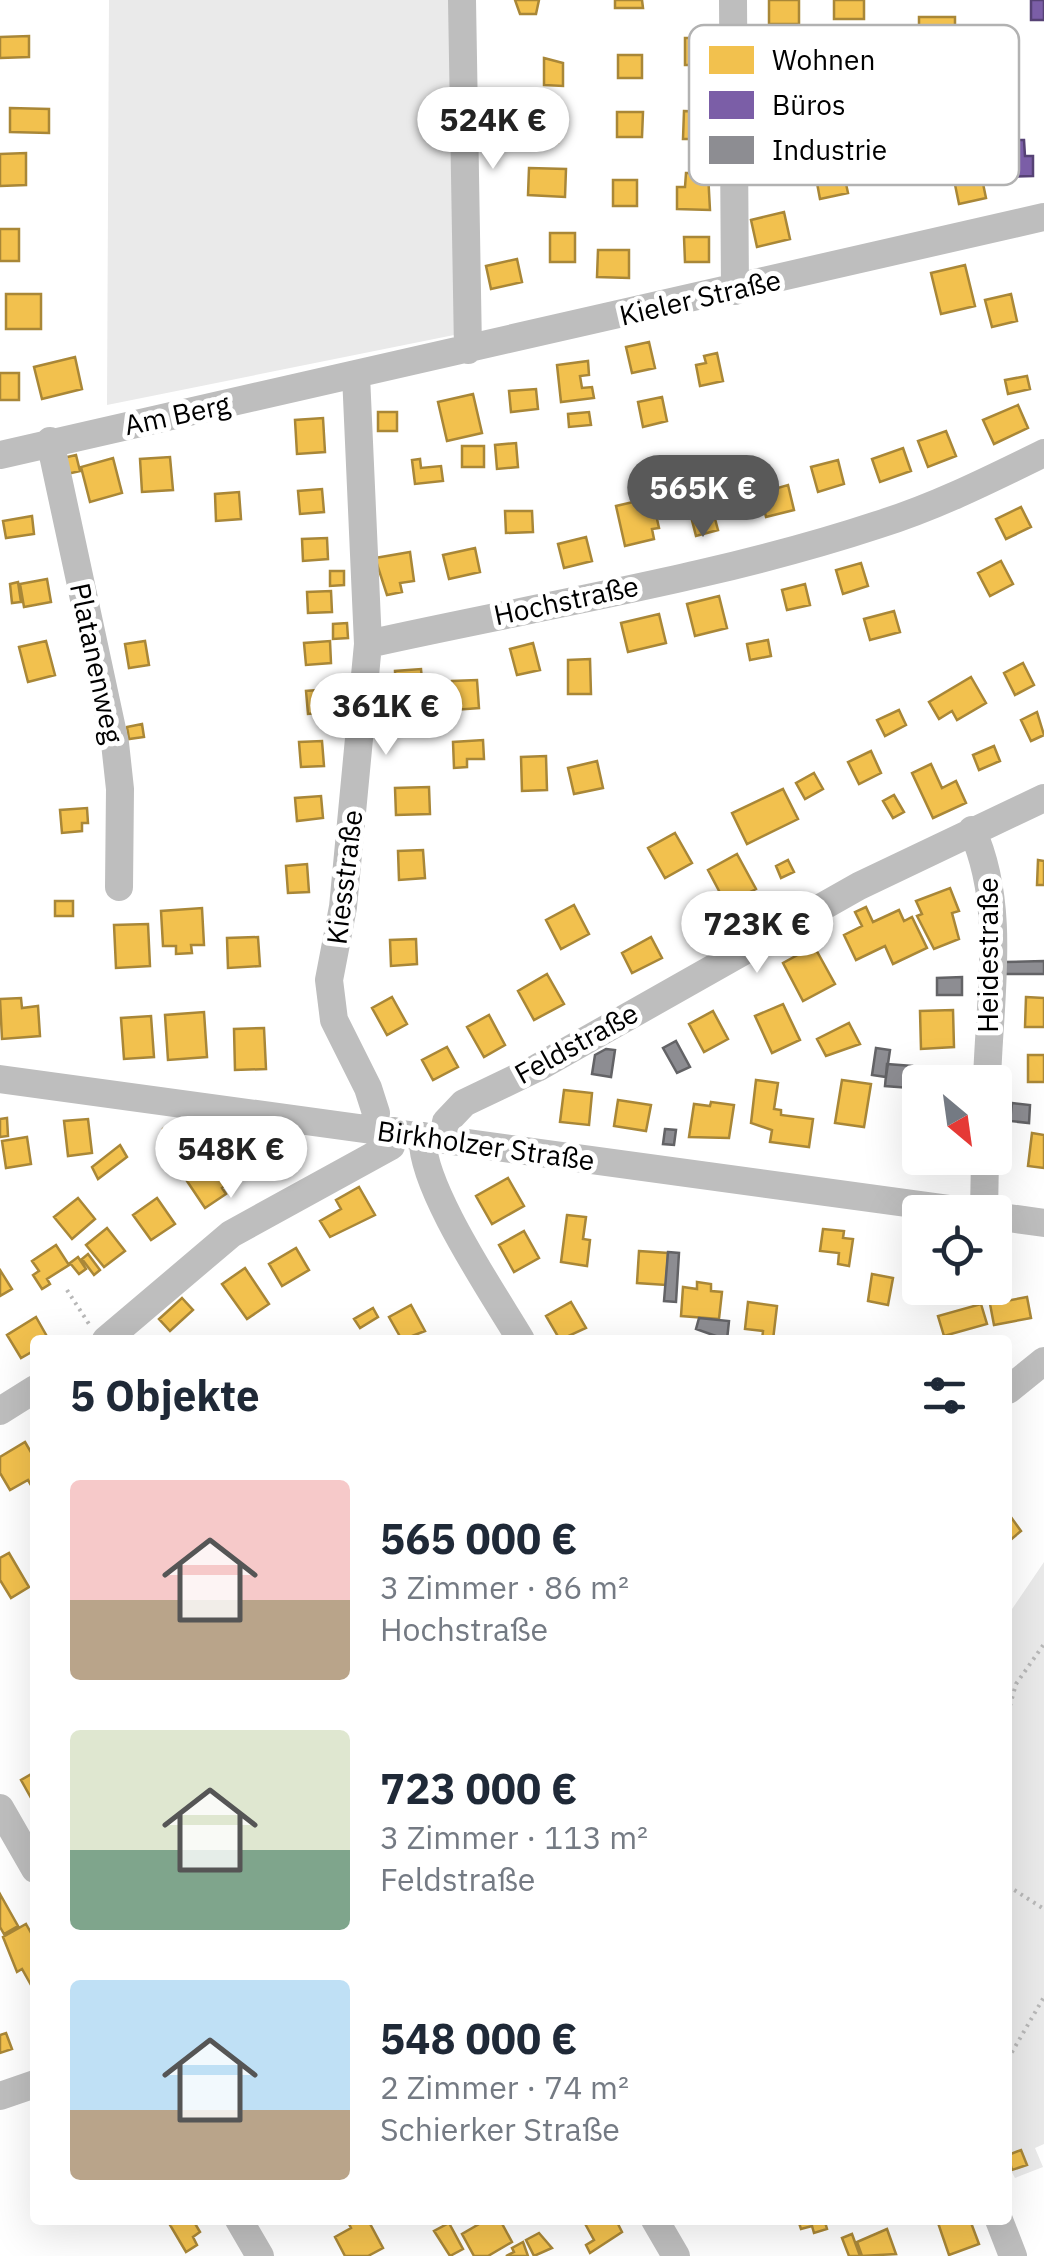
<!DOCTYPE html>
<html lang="de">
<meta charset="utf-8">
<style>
:root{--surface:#fff;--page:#f6f6f7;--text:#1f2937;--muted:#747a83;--accent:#595959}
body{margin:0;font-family:"IBM Plex Sans",sans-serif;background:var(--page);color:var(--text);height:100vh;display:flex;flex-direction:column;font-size:38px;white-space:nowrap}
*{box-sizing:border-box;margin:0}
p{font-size:32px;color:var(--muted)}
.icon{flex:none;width:55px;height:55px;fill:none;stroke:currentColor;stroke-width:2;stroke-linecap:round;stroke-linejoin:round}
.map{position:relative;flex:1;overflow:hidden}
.side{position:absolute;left:30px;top:1335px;width:982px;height:890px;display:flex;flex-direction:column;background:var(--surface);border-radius:10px;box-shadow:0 10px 40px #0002}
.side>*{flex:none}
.needle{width:65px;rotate:151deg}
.tools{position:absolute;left:902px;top:1065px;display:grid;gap:20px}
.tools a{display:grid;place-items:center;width:110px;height:110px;border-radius:10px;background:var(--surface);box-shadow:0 10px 40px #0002;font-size:50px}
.price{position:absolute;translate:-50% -85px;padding:0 22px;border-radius:35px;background:#fff;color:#222;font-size:32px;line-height:65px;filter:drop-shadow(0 2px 5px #0008)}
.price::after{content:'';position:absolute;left:50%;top:60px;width:30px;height:22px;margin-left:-15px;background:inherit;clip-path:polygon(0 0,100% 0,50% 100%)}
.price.on{background:var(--accent);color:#fff}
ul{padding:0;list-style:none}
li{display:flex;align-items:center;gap:30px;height:250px;padding:0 40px}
li span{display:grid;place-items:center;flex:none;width:280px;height:200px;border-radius:10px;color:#555}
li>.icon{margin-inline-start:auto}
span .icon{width:120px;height:120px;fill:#fffc;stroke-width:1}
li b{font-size:42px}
h2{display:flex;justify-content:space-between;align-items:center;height:120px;padding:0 40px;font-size:42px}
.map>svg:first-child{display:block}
.green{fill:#eaeaea}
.homes{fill:#f2c14e;stroke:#a98737;stroke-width:2.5}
.offices{fill:#7b5ea7;stroke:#564275;stroke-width:2.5}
.industry{fill:#8d8d92;stroke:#636366;stroke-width:2.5}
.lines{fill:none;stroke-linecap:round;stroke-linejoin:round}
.path{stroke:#b8b8b8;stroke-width:4;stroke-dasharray:2.5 5;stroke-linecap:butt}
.minor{stroke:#bebebe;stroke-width:28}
.labels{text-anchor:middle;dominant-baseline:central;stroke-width:10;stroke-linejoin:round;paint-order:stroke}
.street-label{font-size:28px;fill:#000;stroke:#fff}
.key{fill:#fff;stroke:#b2b2b2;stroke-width:2.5}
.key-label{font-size:28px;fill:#000}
</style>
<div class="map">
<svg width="1044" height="2256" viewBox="0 0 1044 2256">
<rect width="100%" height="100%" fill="#fff"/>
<!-- green -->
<path class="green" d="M109,0h350v334l-352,71z
M1044,1562v582l-9,4 8,19 -28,11 -7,-13v-550z"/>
<!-- homes -->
<path class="homes" d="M515,0h24l-3,14h-16z
M615,0h27l1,8h-28z
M769,0h30v24h-30z
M834,0h30v19h-30z
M919,17h36v18h-36z
M29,36v21l-29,1v-21z
M685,38h26v27h-26z
M618,55h24v23h-24z
M544,58l19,5v23l-19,-1z
M542,105l17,1 -1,36 -32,-4 1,-29 15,1z
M10,108l39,1v24l-39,-1z
M684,111l27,1 -1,27h-27z
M617,112h26l-1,25h-25z
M26,153v32l-26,1v-32z
M840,156l8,37 -28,6 -7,-37z
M529,168l37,1 -1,28 -37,-2z
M980,169l6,29 -27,6 -6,-29z
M686,173h22l2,37 -33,-1v-22h8z
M613,180h24v26h-24z
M784,212l6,27 -33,8 -6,-27z
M0,229h19v32h-19z
M550,233h25v29h-25z
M684,237h25v25h-24z
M598,250h31v28l-32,-1z
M517,259l5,23 -31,7 -5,-23z
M965,265l10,41 -34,8 -10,-41z
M6,294h35v35h-35z
M1011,294l6,27 -25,6 -7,-27z
M649,342l6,26 -23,5 -6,-26z
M717,353l6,28 -23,5 -4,-21 10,-2 -2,-7z
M75,357l7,32 -40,10 -8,-32z
M588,361l1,14 -9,1 2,12 10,-1 2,11 -33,4 -4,-37z
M0,373h19v27h-19z
M1027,376l3,13 -22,5 -3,-14z
M536,389l2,20 -27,3 -2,-21z
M473,394l9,39 -35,8 -9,-39z
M662,397l5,24 -24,6 -5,-25z
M1018,405l10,23 -34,16 -11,-24z
M378,412h19v19h-19z
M589,412l2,13 -22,2 -1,-13z
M323,418l2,34 -28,2 -2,-34z
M946,431l10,25 -28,11 -10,-26z
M516,443l2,24 -21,2 -2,-24z
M462,446h22v21h-22z
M903,448l8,23 -31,11 -8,-23z
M76,455l4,16 -13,3 -4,-16z
M170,457l3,33 -31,2 -2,-33z
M113,458l9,35 -32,9 -9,-35z
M420,459l1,9 20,-2 2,15 -28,3 -3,-24z
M838,460l6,24 -26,8 -7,-25z
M788,485l6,25 -28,7 -6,-24z
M322,489l2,23 -24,2 -2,-23z
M708,491l2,7 15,-4 4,18 -15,3 4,15 -22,6 -10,-39z
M239,492l2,27 -25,2 -1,-27z
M646,499l2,12 7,-1 4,18 -7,1 2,10 -29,7 -9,-40z
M1021,507l10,20 -25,12 -10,-20z
M505,511h27l1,21 -27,1z
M32,516l2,18 -28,4 -3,-17z
M586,537l6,24 -28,7 -6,-24z
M327,538l1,21 -25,2 -1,-22z
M475,548l5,24 -31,7 -6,-24z
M410,552l4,29 -14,2 2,9 -15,3 -12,-37z
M1001,561l12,23 -23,12 -12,-23z
M861,563l7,23 -25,8 -7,-24z
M330,571h14v14l-14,1z
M47,579l4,23 -27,5 -4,-23z
M18,582l3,20 -9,1 -2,-19z
M805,584l5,21 -23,5 -5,-20z
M331,591l1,21 -24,1 -1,-21z
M719,596l8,32 -32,8 -8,-32z
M894,611l6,21 -30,8 -6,-21z
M659,614l7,29 -38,9 -7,-29z
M347,623l1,15 -15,1v-15z
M768,640l3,16 -21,4 -3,-16z
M46,641l9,34 -27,7 -9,-35z
M145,641l4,24 -20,3 -4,-24z
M330,641l1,22 -25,2 -2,-22z
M533,643l7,27 -23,5 -7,-26z
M590,659l1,35h-23v-34z
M1023,663l11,22 -19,10 -11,-22z
M421,669l2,22 -27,2 -1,-22z
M971,677l15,26 -29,17 -5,-9 -13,8 -10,-17z
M477,680l2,28 -25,2 -2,-29z
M329,689l2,23 -23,2 -2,-23z
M899,710l7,15 -21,11 -8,-16z
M1037,712l7,23 -13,6 -10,-21z
M142,724l2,13 -15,2 -2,-12z
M483,740l1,19h-17v8l-13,1 -1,-26z
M322,741l2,25 -23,1 -2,-25z
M994,746l6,15 -21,9 -6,-15z
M871,751l10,22 -22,11 -11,-22z
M546,756l1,34 -25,1 -1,-34z
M597,761l6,27 -29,6 -6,-26z
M931,764l11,24 14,-7 10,22 -33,15 -21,-45z
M814,773l9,16 -18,10 -9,-16z
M429,787l1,27 -34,1 -1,-27z
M783,789l15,30 -51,25 -15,-31z
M894,795l10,17 -11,6 -10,-17z
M321,796l2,22 -26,3 -2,-23z
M87,808l1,15h-6v8l-20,2 -2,-23z
M675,833l17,30 -27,15 -17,-30z
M423,850l2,28 -26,2 -1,-29z
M737,854l19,35 -30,15 -18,-34z
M788,860l6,12 -13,6 -5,-12z
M1038,860l6,1v24h-7z
M307,864l2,28 -21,1 -2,-27z
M950,888l9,23 -7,2 7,26 -25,10 -17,-33 5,-2 -6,-13z
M55,901h18v15h-18z
M574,905l15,29 -28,15 -15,-29z
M866,907l7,15 26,-12 5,11 8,-4 15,31 -34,16 -8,-18 -29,14 -12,-25 18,-9 -7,-14z
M202,908l2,37h-13l1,8 -16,1v-8h-13l-2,-35z
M148,924l2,42 -34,2 -2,-43z
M258,937l2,29 -32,2 -1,-30z
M651,937l11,21 -30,15 -10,-20z
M416,939l1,25 -26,2 -1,-26z
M814,946l21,38 -32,17 -20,-38z
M547,974l17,30 -30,16 -16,-29z
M392,997l15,27 -20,11 -15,-27z
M1026,997l18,1v29h-19z
M21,998l1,10 16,-2 2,30 -38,3 -2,-40z
M783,1004l17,36 -28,13 -17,-37z
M953,1010l1,37 -33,2 -1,-38z
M713,1011l15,28 -24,13 -15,-28z
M204,1012l3,45 -39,3 -3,-45z
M489,1015l16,30 -21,12 -17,-30z
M151,1016l3,41 -30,2 -3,-41z
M849,1023l11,21 -34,12 -9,-17z
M264,1028l2,41 -31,1 -1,-41z
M447,1047l11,20 -25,13 -11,-20z
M1028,1055h16v27h-16z
M756,1080l22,3 -4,26 7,1v5l32,4 -4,28 -39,-5 2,-12 -21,-7z
M842,1080l29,4 -7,43 -29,-4z
M564,1090l28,3 -3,32 -29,-3z
M618,1100l33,5 -5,26 -32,-5z
M711,1102l23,3 -5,33 -40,-1 5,-33 16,2z
M7,1118l1,18 -8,1v-18z
M88,1119l4,34 -24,3 -4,-35z
M163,1129l28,3 -3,26 -28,-3z
M1032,1133l12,2v33l-16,-2z
M909,1135h11v23h31v3l-34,5 1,-7h-10z
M27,1137l4,27 -25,4 -4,-27z
M120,1145l7,12 -29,22 -6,-12z
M208,1167l18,18 -4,3 4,6 -21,14 -18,-27z
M508,1178l16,28 -32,18 -16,-28z
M359,1187l16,28 -45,22 -10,-16 21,-12 -5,-9z
M78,1198l17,21 -23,20 -18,-22z
M157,1198l18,26 -24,16 -18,-25z
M567,1215l19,2 -3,22 7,1 -3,26 -26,-4z
M107,1228l18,23 -21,16 -18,-22z
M823,1229l21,2 -1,7 10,1 -4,27 -11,-2 1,-11 -19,-2z
M524,1231l15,27 -25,14 -15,-27z
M56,1245l13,20 -22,14 3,5 -8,5 -9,-14 6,-4 -7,-10z
M296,1248l13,22 -27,16 -13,-22z
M639,1251l29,2 -2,32 -29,-2z
M88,1254l12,16 -6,5 -12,-16z
M78,1257l8,12 -7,5 -9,-11z
M245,1268l24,36 -22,15 -25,-35z
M0,1270l12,19 -12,7z
M872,1274l21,4 -5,27 -20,-4z
M697,1282l14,2v7l11,1 -3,27 -38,-3 2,-29 14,2z
M1027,1297l4,21 -37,7 -4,-21z
M182,1298l11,12 -23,21 -11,-12z
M571,1302l15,26 -26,12 -14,-24z
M748,1302l29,4 -4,34h-11l1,-9 -18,-2z
M981,1304l6,20 -43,12 -6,-20z
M411,1305l14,26 -23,9 -13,-23z
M373,1308l5,9 -18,11 -6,-9z
M36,1317l13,23h-14v10l-14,8 -14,-23z
M25,1442l10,17v33l-7,-12 -18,10 -10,-17v-16z
M1008,1513l13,18 -13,11z
M9,1553l20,34 -18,11 -11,-18v-22z
M35,1772v33l-14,-25z
M0,1894l18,32 -14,8 -4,-7z
M26,1924l9,16v42l-4,3 -9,-16 -5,3 -14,-35z
M6,2033l6,16 -12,4v-18z
M1021,2150l6,15 -15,5 -4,-15z
M179,2220h14l7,12 -7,5 4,8 -11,7 -16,-27z
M347,2220h21l15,28 -15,8h-23l-10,-19 16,-9z
M486,2220h14l12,22 -24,14h-14l-12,-22z
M583,2220h33l6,12 -32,21 -4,-8 8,-5z
M798,2220h32l-5,2 2,7 -13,4 -2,-7 -11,3z
M937,2220h33l9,24 -30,11z
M449,2223l14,26 -13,7 -16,-25z
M887,2229l9,25 -34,2 -5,-14z
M539,2233l13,15 -18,8 -8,-16z
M852,2234l8,22h-11l-7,-18z
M523,2242l5,14h-22l8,-4 -2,-4z"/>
<!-- offices -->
<path class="offices" d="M1031,0h13v20h-13z
M998,140h26l1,16h8v20l-34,1z"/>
<!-- industry -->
<path class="industry" d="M1044,961v13h-39v-12z
M962,977v18h-25v-17z
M676,1041l14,26 -13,6 -14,-25z
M876,1048l14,2 -4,27 -14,-2z
M606,1049l9,1 -4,27 -19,-3 3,-19z
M887,1064l25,2 -2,22 -25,-2z
M1012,1103l18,2 -1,18 -19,-2z
M665,1129l11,1 -2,15 -11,-1z
M668,1252l11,1 -3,49 -12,-1z
M699,1318l30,3 -2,19 -31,-11z"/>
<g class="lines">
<!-- path -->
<path class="path" d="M67,1290l22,34
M1008,1713l8,-29 28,-40
M1008,1886l36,23
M1008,2059l36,-62"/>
<!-- minor -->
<path class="minor" d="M462,0l6,350
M733,0l2,291
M356,375l12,269 -25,263 -14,73 5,40 34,68 8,25 -3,15
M50,441l65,302 5,46 -1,98
M0,455l1044,-238
M368,644c165,-37 349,-66 509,-119 58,-18 112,-45 167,-72
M972,830c35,76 17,170 15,252
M0,1079l972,133
M423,1136c-5,47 72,160 98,204
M443,1138l3,-16 18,-19 73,-35 322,-182 185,-88
M984,1212l1,-54
M995,1216l49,7
M106,1340l125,-106 160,-88 2,-15
M1008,1390l36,-29
M0,1411l35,-22
M0,1808l35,61
M0,2096l35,-12
M239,2220l21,36
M655,2220l21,36
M999,2220l14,36"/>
</g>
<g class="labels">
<!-- street labels -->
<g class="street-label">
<text transform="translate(700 297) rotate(-13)">Kieler Straße</text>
<text transform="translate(177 414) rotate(-12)">Am Berg</text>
<text transform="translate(566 600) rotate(-12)">Hochstraße</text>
<text transform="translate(97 663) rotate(78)">Platanenweg</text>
<text transform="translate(344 877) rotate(-83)">Kiesstraße</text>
<text transform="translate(987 955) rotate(-90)">Heidestraße</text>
<text transform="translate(576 1043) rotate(-29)">Feldstraße</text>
<text transform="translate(486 1145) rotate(8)">Birkholzer Straße</text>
</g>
</g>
<!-- legend -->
<rect x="689" y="25" width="330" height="160" rx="15" class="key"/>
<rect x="709" y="46" width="45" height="28" fill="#f2c14e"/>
<rect x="709" y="91" width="45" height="28" fill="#7b5ea7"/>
<rect x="709" y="136" width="45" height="28" fill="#8d8d92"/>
<g class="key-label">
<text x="772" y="70">Wohnen</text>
<text x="772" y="115">Büros</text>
<text x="772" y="160">Industrie</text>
</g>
</svg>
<div class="tools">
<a><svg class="needle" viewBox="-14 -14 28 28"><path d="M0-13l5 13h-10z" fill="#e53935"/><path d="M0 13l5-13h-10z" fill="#747a83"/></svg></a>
<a><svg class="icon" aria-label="locate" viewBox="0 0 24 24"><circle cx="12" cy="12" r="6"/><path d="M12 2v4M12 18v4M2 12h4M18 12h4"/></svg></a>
</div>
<b class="price" style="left:493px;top:172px">524K €</b>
<b class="price on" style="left:703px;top:540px">565K €</b>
<b class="price" style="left:386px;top:758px">361K €</b>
<b class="price" style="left:757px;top:976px">723K €</b>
<b class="price" style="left:231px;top:1201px">548K €</b>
<section class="side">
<h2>5 Objekte<svg class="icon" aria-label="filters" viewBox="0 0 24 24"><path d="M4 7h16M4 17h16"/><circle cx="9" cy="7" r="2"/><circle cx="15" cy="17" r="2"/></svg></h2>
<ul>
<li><span style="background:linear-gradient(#f6c9c9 60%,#b9a48a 0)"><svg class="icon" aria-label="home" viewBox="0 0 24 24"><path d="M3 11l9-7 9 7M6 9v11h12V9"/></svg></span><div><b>565 000 €</b><p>3 Zimmer · 86 m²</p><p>Hochstraße</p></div></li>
<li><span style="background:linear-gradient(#dfe7d0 60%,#7fa58c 0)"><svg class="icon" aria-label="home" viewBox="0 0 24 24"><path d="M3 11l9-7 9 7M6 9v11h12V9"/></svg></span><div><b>723 000 €</b><p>3 Zimmer · 113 m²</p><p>Feldstraße</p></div></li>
<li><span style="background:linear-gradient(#bfe0f5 65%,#b9a48a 0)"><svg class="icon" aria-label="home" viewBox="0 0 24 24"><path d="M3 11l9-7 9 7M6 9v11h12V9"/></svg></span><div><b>548 000 €</b><p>2 Zimmer · 74 m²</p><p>Schierker Straße</p></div></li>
</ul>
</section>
</div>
